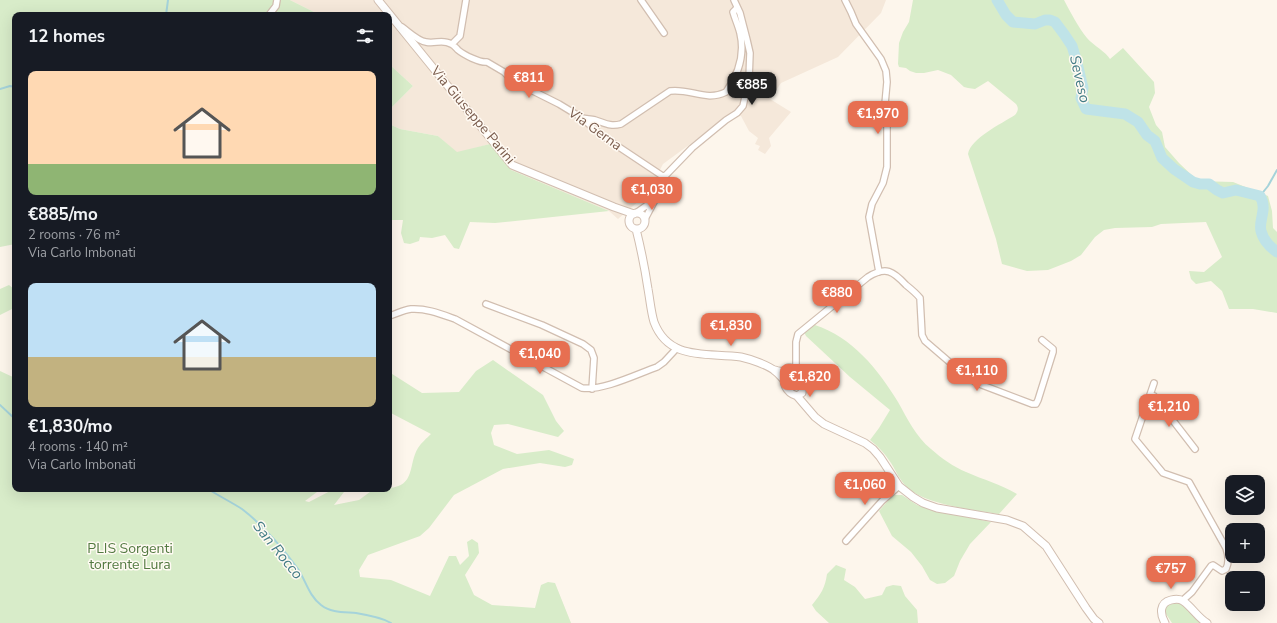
<!DOCTYPE html>
<meta charset="utf-8">
<style>
:root{--surface:#171b24;--page:#242831;--text:#f1f3f6;--muted:#9ea1a6;--accent:#e76f51}
body{margin:0;font-family:"Nunito Sans",sans-serif;background:var(--page);color:var(--text);height:100vh;display:flex;flex-direction:column;font-size:15px;white-space:nowrap}
*{box-sizing:border-box;margin:0}
p{font-size:13px;color:var(--muted)}
.icon{flex:none;width:22px;height:22px;fill:none;stroke:currentColor;stroke-width:2;stroke-linecap:round;stroke-linejoin:round}
.map{position:relative;flex:1;overflow:hidden}
.side{position:absolute;left:12px;top:12px;width:380px;height:480px;display:flex;flex-direction:column;background:var(--surface);border-radius:8px;box-shadow:0 4px 16px #0002}
.side>*{flex:none}
.fabs{position:absolute;left:1225px;top:475px;display:grid;gap:8px}
.fabs a{display:grid;place-items:center;width:40px;height:40px;border-radius:8px;background:var(--surface);box-shadow:0 4px 16px #0002;font-size:20px}
.price{position:absolute;translate:-50% -34px;padding:0 9px;border-radius:8px;background:var(--accent);color:#fff;font-size:13px;line-height:26px;filter:drop-shadow(0 1px 2px #0008)}
.price::after{content:'';position:absolute;left:50%;top:24px;width:12px;height:9px;margin-left:-6px;background:inherit;clip-path:polygon(0 0,100% 0,50% 100%)}
.price.on{background:#222;color:#fff}
ul{padding:0;list-style:none}
li{display:grid;align-content:center;gap:8px;height:212px;padding:0 16px}
li span{display:grid;place-items:center;height:124px;border-radius:8px;color:#555}
li>.icon{margin-inline-start:auto}
span .icon{width:72px;height:72px;fill:#fffc;stroke-width:1}
li b{font-size:17px}
h2{display:flex;justify-content:space-between;align-items:center;height:48px;padding:0 16px;font-size:17px}
.map>svg:first-child{display:block}
.residential{fill:#f5e8da}
.green{fill:#d8ecc9}
.lines{fill:none;stroke-linecap:round;stroke-linejoin:round}
.stream{stroke:#a5d3da;stroke-width:2}
.river{stroke:#bfe3e8;stroke-width:11}
.minor-casing{stroke:#d1beb0;stroke-width:8}
.tertiary-casing{stroke:#d1beb0;stroke-width:9}
.minor{stroke:#fff;stroke-width:5.5}
.tertiary{stroke:#fff;stroke-width:7}
.labels{text-anchor:middle;dominant-baseline:central;stroke-width:3;stroke-linejoin:round;paint-order:stroke}
.street-label{font-size:14px;fill:#7a5c4d;stroke:#fffaf3}
.park-label{font-size:14px;fill:#537a41;stroke:#fffaf3}
.water-label{font-size:15px;font-style:italic;fill:#437c86;stroke:#fffaf3}
</style>
<div class="map">
<svg width="1277" height="623" viewBox="0 0 1277 623">
<rect width="100%" height="100%" fill="#fdf6ec"/>
<!-- residential -->
<path class="residential" d="M290,0h596l-5,13 -43,44 -57,26 -11,16 21,13 -22,26 2,8 -6,8 -7,-4 2,-4 -5,-2 3,-6 -9,-7 -8,-15 -7,-4 -71,52 -15,29 -30,26 -9,-8 -98,-41 -21,-26 -33,9 -19,-17 -38,-7 -11,-5v-14l24,-24 -24,-22v-49h-69z"/>
<!-- green -->
<path class="green" d="M0,0h290l30,15h-305v229l-15,3z
M913,0h151c7,13 14,27 23,38 6,7 19,14 23,21l13,-11 31,34 1,11 -6,14 7,18 6,7 3,15 14,16 19,18 35,1 35,14 4,15 1,17 4,4v81l-24,-4h-24l-7,-18 -11,-10 -15,3 -5,-5 -2,-8 15,1 18,-15 -16,-35 -45,2 -9,3 -37,1 -11,2 -9,7 -14,18 -10,6 -23,9 -21,1 -25,-7 -6,-25 -28,-85c3,-16 33,-30 47,-39 3,-4 4,-7 1,-11l-28,-23 -13,8 -7,-1 -4,-1 -13,-12 -13,-5 -14,3h-8l-6,-2 -4,-3 -7,-1 -1,-3 1,-21 4,-11 6,-10z
M389,64l24,22 -24,24z
M389,124l11,5 38,7 19,16 33,-8 21,26 98,41 -114,12 -25,-1 -11,27 -5,-1 -9,-13 -13,3 -12,-1 -1,4 -9,3 -6,-1 -3,-10 2,-13h-14z
M9,285l6,5 -1,18 -14,7v-26z
M815,325c37,12 63,44 83,77 9,16 18,35 33,47 10,9 23,18 35,23 18,8 34,12 51,22l-18,20c-25,-4 -72,-9 -91,-26 -8,-7 -12,-17 -17,-25 -6,-9 -12,-16 -21,-23l9,-12 11,-18 -40,-33 -44,-41 -2,-4z
M493,360l50,35 13,26 8,10 -6,6 -50,-13 -14,1 -3,8 3,12 23,9 32,-4 25,9 -2,6 -7,2 -25,-4 -37,6 -49,26 -25,33 -9,8 -52,19 -9,15 1,7 31,3 39,16 19,-40h7l4,9 9,-9 -2,-14 5,-3 6,4 1,10 -14,22 9,20 18,10 43,3 6,-23 7,-3 7,1 16,40h-571v-252l15,7v111h306l-16,12 4,1 25,-13h7l3,3 -10,13 25,-5 15,-11h15v-1c27,-2 19,-24 29,-40 3,-5 9,-10 13,-14l-42,-22v-40l33,21 37,-1 17,-21z
M893,495h9l15,10 15,5 59,12 -21,22 -10,17 -6,15 -9,7 -8,1 -7,-4 -8,-14 -11,-14 -19,-16 -13,-25z
M836,565l10,4 -2,11 11,7 10,12 17,-4 4,-8 7,-2 8,1 4,10 12,14 1,13h-89l-13,-12 -4,-6c9,-11 13,-17 15,-31z
M1175,603l7,1 25,19h-35l-6,-9v-8z"/>
<g class="lines">
<!-- stream -->
<path class="stream" d="M166,15l2,-15
M0,89l10,-3 5,1
M1260,196l8,-10 9,-16
M0,405l15,14
M208,489c11,7 23,13 34,20 22,17 40,38 56,60 8,12 11,27 23,36 10,8 23,7 35,8 12,2 25,4 35,10"/>
<!-- river -->
<path class="river" d="M997,0l9,15 7,7 22,2 10,-4h5l5,2 9,12 8,12 4,13 7,29 -2,10 5,11 39,5 13,8 9,13 8,6 7,17 12,11 19,13 7,2h9l8,6 6,3 13,-3 24,6c8,13 -2,25 1,35 2,9 9,16 16,21"/>
<defs>
<path id="minor" d="M641,0l23,33
M845,0l6,12 5,12 25,35 5,12 1,11 -2,22 2,21v42l-4,16 -11,21 -3,13 10,55
M269,15l7,-9 1,-6
M402,27c7,5 16,14 24,15 9,2 17,-3 25,2 3,1 5,4 7,6 6,5 22,13 29,12l17,10 6,6 13,8 36,18 23,14 19,17 63,42
M452,44l8,-8 6,-36
M582,118c5,1 9,1 13,2 10,3 15,7 26,4l49,-33c20,-3 36,11 56,1 12,-17 19,-38 14,-59 -2,-8 -5,-14 -7,-21l4,-4
M636,213l17,-12
M645,219l10,-19 9,-23 28,-29 34,-28 11,-7 6,-7 6,-27 1,-26 -3,-13 -7,-27 -6,-13
M486,304l56,21 41,19 8,6 3,8 -2,31
M389,316c7,-2 14,-6 22,-7 15,-1 30,5 44,10l127,69c21,3 55,-14 75,-21l7,-5 13,-14
M796,371v-29l2,-8 70,-57c18,-11 25,-6 38,8 5,4 10,8 14,13l2,37 3,6 43,37 14,7 50,19h4l2,-4 15,-48v-3l-11,-9
M1154,383l-19,56 28,34 26,9 37,66c2,6 3,15 0,21l-4,2 -9,-6 -2,1 -19,26 -9,8
M1150,395l4,1 41,53
M846,541l36,-40 17,-15"/>
<path id="tertiary" d="M378,0l134,165 102,42 20,7
M629 221a8 8 0 1 1 16 0a8 8 0 1 1-16 0Z
M636,229c5,20 9,40 12,60 2,11 3,23 6,33 15,40 55,30 87,35 9,2 27,8 34,14 3,2 6,6 9,9
M775,370c2,1 8,2 10,1 5,-2 0,-4 6,-3 9,0 12,18 11,25l-5,3c-12,-4 -15,-14 -12,-25
M797,396l18,21 9,7 41,19 8,6 7,8 19,29 14,11 10,6 14,5 70,12 16,6 23,20 40,62 8,11 5,4
M1165,623c-5,-9 -6,-20 6,-23 4,-1 9,-1 12,1 9,6 15,17 24,22"/>
</defs>
<!-- minor casing -->
<use href="#minor" class="minor-casing"/>
<!-- tertiary casing -->
<use href="#tertiary" class="tertiary-casing"/>
<!-- minor -->
<use href="#minor" class="minor"/>
<!-- tertiary -->
<use href="#tertiary" class="tertiary"/>
</g>
<g class="labels">
<!-- street labels -->
<g class="street-label">
<text transform="translate(473 115) rotate(50)">Via Giuseppe Parini</text>
<text transform="translate(595 129) rotate(36)">Via Gerna</text>
</g>
<!-- park labels -->
<g class="park-label">
<text x="130" y="548">PLIS Sorgenti<tspan x="130" dy="16">torrente Lura</tspan></text>
</g>
<!-- water labels -->
<g class="water-label">
<text transform="translate(1080 79) rotate(77)">Seveso</text>
<text transform="translate(278 550) rotate(51)">San Rocco</text>
</g>
</g>
</svg>
<div class="fabs">
<a><svg class="icon" aria-label="layers" viewBox="0 0 24 24"><path d="M12 4l9 5-9 5-9-5zM3 14l9 5 9-5"/></svg></a>
<a>+</a>
<a>−</a>
</div>
<b class="price" style="left:529px;top:99px">€811</b>
<b class="price on" style="left:752px;top:106px">€885</b>
<b class="price" style="left:878px;top:135px">€1,970</b>
<b class="price" style="left:652px;top:211px">€1,030</b>
<b class="price" style="left:837px;top:314px">€880</b>
<b class="price" style="left:731px;top:347px">€1,830</b>
<b class="price" style="left:540px;top:375px">€1,040</b>
<b class="price" style="left:977px;top:392px">€1,110</b>
<b class="price" style="left:810px;top:398px">€1,820</b>
<b class="price" style="left:1169px;top:428px">€1,210</b>
<b class="price" style="left:865px;top:506px">€1,060</b>
<b class="price" style="left:1171px;top:590px">€757</b>
<section class="side">
<h2>12 homes<svg class="icon" aria-label="filters" viewBox="0 0 24 24"><path d="M4 7h16M4 17h16"/><circle cx="9" cy="7" r="2"/><circle cx="15" cy="17" r="2"/></svg></h2>
<ul>
<li><span style="background:linear-gradient(#ffd9b3 75%,#8fb573 0)"><svg class="icon" aria-label="home" viewBox="0 0 24 24"><path d="M3 11l9-7 9 7M6 9v11h12V9"/></svg></span><div><b>€885/mo</b><p>2 rooms · 76 m²</p><p>Via Carlo Imbonati</p></div></li>
<li><span style="background:linear-gradient(#bfe0f5 60%,#c2b280 0)"><svg class="icon" aria-label="home" viewBox="0 0 24 24"><path d="M3 11l9-7 9 7M6 9v11h12V9"/></svg></span><div><b>€1,830/mo</b><p>4 rooms · 140 m²</p><p>Via Carlo Imbonati</p></div></li>
</ul>
</section>
</div>
